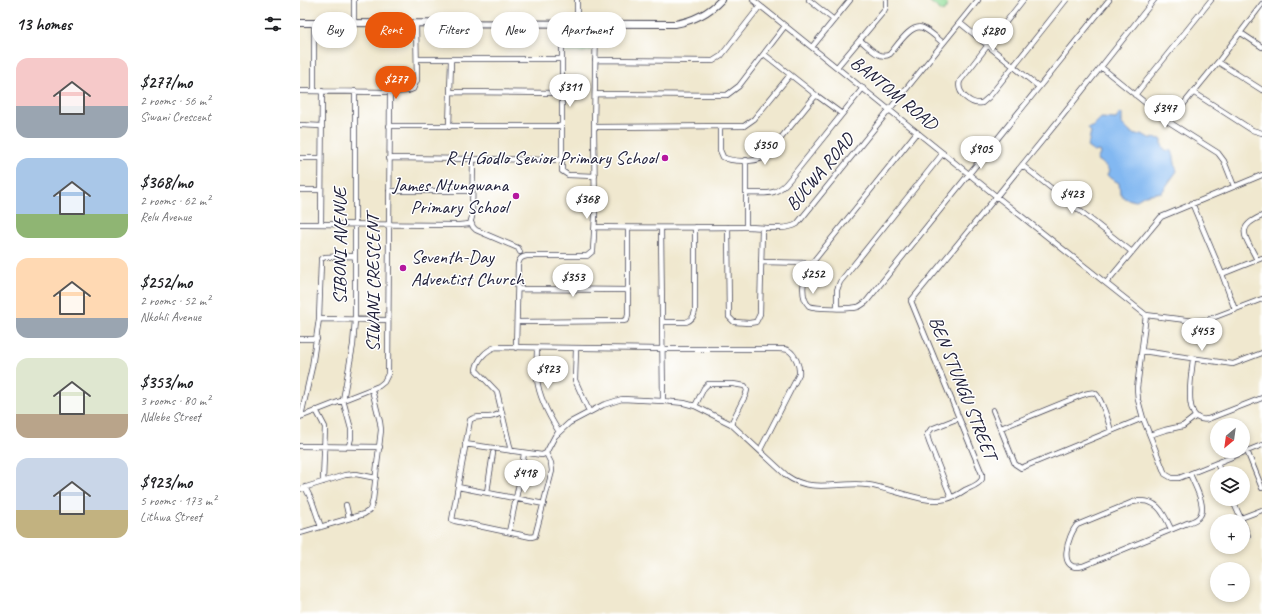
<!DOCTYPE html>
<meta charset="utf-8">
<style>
:root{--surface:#fff;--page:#f2f2f2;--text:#202124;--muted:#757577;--accent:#ea580c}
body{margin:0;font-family:Caveat,sans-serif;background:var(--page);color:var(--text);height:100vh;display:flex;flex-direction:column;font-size:15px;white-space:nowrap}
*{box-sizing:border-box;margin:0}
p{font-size:13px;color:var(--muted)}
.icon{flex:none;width:22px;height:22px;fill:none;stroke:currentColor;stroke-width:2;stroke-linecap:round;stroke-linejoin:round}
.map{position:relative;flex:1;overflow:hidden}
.sheet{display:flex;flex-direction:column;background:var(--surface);width:300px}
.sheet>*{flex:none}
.banner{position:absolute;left:12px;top:12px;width:380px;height:36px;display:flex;gap:8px}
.needle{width:26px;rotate:209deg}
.controls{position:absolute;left:910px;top:418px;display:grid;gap:8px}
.controls a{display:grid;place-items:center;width:40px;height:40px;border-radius:50%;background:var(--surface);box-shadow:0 2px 6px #0003;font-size:20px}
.price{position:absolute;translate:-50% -34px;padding:0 9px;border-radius:14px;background:#fff;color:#222;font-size:13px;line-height:26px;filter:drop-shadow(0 1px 2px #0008)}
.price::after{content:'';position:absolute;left:50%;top:24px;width:12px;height:9px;margin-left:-6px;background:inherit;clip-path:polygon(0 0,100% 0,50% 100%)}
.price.selected{background:var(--accent);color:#fff}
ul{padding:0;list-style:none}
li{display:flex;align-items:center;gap:12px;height:100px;padding:0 16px}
li span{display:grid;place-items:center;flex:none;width:112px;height:80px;border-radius:12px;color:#555}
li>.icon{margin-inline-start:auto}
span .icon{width:48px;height:48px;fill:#fffc;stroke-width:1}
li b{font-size:17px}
h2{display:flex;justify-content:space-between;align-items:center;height:48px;padding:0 16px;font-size:17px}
.tag{padding:0 14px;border-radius:18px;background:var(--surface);box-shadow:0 2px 6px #0003;font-size:14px;line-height:36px}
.tag.selected{background:var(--accent);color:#fff}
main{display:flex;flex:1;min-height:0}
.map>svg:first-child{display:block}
.green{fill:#94df9b;stroke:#5b806b}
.water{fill:#82b8f1;stroke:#526d96}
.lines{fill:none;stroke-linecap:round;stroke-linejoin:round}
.street-casing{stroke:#414051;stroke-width:6}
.secondary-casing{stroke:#414051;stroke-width:8}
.street{stroke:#fff;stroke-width:4.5}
.secondary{stroke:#fff;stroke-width:6}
.poi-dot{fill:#b5179e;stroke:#fff;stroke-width:1.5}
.labels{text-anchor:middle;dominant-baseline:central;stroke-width:3;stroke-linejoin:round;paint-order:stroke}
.street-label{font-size:19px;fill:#22223b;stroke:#fff}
.poi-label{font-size:19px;fill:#22223b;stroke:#fff;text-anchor:end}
</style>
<main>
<section class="sheet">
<h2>13 homes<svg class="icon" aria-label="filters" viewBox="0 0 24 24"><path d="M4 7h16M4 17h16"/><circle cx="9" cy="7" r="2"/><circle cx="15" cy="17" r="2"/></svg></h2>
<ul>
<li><span style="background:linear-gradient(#f6c9c9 60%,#9aa5b1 0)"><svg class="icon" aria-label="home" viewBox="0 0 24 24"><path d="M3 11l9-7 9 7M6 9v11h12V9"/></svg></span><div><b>$277/mo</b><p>2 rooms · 56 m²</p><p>Siwani Crescent</p></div></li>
<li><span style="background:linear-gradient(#a9c7e8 70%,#8fb573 0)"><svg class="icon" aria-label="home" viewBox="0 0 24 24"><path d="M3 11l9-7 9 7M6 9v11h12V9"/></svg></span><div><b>$368/mo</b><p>2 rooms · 62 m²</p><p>Relu Avenue</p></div></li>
<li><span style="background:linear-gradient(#ffd9b3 75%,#9aa5b1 0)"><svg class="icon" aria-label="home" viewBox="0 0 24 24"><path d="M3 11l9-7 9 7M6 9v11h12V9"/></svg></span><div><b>$252/mo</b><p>2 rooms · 52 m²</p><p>Nkohli Avenue</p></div></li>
<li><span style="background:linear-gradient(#dfe7d0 70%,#b9a48a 0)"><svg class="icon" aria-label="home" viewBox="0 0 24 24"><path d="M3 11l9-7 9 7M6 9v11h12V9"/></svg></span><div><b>$353/mo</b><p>3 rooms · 80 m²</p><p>Ndlebe Street</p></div></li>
<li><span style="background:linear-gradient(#c9d6e8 65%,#c2b280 0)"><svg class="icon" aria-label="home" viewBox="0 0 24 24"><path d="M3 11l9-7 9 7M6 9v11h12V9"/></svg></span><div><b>$923/mo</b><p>5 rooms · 173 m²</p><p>Lithwa Street</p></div></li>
</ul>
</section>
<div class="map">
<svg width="962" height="614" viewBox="0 0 962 614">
<rect width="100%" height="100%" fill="#fff"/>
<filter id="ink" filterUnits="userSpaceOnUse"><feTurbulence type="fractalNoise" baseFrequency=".025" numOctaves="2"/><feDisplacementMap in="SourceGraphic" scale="8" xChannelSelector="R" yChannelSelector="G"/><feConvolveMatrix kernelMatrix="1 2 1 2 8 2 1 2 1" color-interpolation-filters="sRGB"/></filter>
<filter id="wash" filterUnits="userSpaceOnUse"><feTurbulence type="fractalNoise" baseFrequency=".012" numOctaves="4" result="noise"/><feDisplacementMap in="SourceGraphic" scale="16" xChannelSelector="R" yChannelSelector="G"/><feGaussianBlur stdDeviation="0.9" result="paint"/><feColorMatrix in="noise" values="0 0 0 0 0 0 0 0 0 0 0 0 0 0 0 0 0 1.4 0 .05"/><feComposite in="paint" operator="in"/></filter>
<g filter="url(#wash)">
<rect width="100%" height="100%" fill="#f0e8cf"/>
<!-- green -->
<path class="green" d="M630,0h12l6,5 -5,7 -14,-11z
M269,30l19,1 3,3 1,16 -9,2h-18l-1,-6h1v-14z"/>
<!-- water -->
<path class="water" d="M820,113l2,1v10l8,8 6,3 6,-1 7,4 13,1v6l3,5 7,1c3,6 2,13 5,20l-15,21 -17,3 -10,6 -11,-3 -4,-5 -1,-10 -9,-5 -3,-3 2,-4 -3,-5 -9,-6 3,-6 -1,-3 -5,1 -7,-5c3,-5 2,-10 4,-15l-3,-4 4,-1 9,-9 15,1z"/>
</g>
<g filter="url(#ink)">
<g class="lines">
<defs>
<path id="street" d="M453,0l243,196 150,119 48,6 13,-1 55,-21
M509,0l25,20
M723,0l-63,81c-4,12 11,24 22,22l7,-6 77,-97
M54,23v-23
M660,23l79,64
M262,24v147l6,4 27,1
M277,24v-24
M941,33l21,14
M560,40c8,6 20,21 30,14 7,-8 21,-31 33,-26 7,3 14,10 20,15
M512,47l38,-47
M464,54l52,41 26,19
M117,59h145
M295,60l118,1 8,-5 39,-50
M918,62l44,28
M537,67l47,-56 2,-4v-7
M801,67l68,55 49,31 6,8 10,25
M0,91l90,1 18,-1 5,-2 4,-9 -1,-57
M14,91v-68
M150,92l111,1
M893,92l59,38 10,3
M295,94l132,1 12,-9 46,-60
M835,95l76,-95
M869,122l49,-60 44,-58
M0,125l21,1
M89,126h173
M149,127l2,-67
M294,127l150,-1 10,-7 36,-44
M420,127v23l3,7c8,5 31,5 39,1 4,-2 7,-5 10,-9l44,-54
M617,132l-109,136c-5,10 -8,29 1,38 7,3 41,3 49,1 3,-1 5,-3 8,-5l243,-302
M0,158h21
M89,158l173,2
M722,165l110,87
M0,190h20
M89,191h83
M446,193c21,0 30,4 44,-14l73,-91
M892,203l30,71 13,36
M171,222l2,5 3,3 42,18 2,4
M0,224l159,1 11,-1 2,-7 1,-57
M21,224l1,-133
M295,227c50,1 100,0 151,0 13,0 40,4 51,-3l181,-224
M428,227l1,90 5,5 15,1 7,-1 4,-8 2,-86
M446,227v-67
M361,228l2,173
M957,260c-10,-22 -24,-32 5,-44
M461,262l50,1
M922,274l40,-16
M806,283l55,-66 101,-42
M218,289l111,1
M537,308v-18l3,-8 103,-129
M846,315l-9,73 1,12 5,18 22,56 7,4h7l83,-33
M19,319l69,1
M217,322l106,-1 4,-1 1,-6v-86
M363,322h23c6,-2 8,-5 9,-11v-84
M0,339h17
M216,348l2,-83c1,-6 3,-8 9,-9h60l6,-5 2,-35 -1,-89 2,-102
M237,348c0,10 -1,21 0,31 2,19 12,37 22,53
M276,349l-1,31 14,31
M842,351l91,13 29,-11
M893,359c-1,14 -12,66 15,60l54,-21
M395,406l9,-18 4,-4h25l12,2 2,4 -1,4 -15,30
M16,410l9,17 -2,55
M693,410l22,54 6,4 122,-50
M202,412c-14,10 -23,1 -32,8l-18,100 3,1 76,16 4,-1 17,-65 -1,-8 -5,-10
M1,416l11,-49 7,-48 2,-58v-2l4,-2 29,-1
M0,417l79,-31 5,-4 4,-8 2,-282
M701,428l81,-33c4,-1 9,-4 13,-2 6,4 14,30 16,38
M850,435l15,-5 18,-4 13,-10
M165,444l77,11 4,-2 9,-17 14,-13 34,-18 19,-6 41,2 21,2 11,3 36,18 56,52c25,18 53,5 81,9 23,3 54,19 78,14 7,-1 13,-5 19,-9 6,-3 14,-5 17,-11v-5l-71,-173 152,-186 91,-115
M0,446l80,1
M49,446l2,-8v-9l-8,-29 10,-55 2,-25v-229
M211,451l-14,-59 -21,-22c1,-10 10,-20 20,-23l167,2h115c3,0 8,0 10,1 7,4 12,16 11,24l-39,76
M947,451l15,37
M917,463l4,10
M5,487l7,14 9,26
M158,487l86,17
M0,489l45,-14 11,-1 20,4
M187,492l6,-39
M651,497l-22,-55 -2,-7 4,-6 28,-11
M932,499l10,22
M46,505l3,13
M941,518l21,-8
M943,523l5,13
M871,529c-8,-18 -15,-32 -38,-27l-56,23c-9,10 -21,48 6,41l102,-42c4,-2 11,-3 14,-7 9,-9 -5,-33 -9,-43
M209,532l12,-58 3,-21
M0,533l64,-19 6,-4 3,-10 8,-70 -1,-8 -8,-32"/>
<path id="secondary" d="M0,23l375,1c17,-3 34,-11 46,-24"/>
</defs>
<!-- street casing -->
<use href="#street" class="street-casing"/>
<!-- secondary casing -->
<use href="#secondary" class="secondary-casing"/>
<!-- street -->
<use href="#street" class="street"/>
<!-- secondary -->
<use href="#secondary" class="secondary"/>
</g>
</g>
<!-- markers -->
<g class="poi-dot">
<circle cx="365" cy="158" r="4"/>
<circle cx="216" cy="196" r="4"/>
<circle cx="103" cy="268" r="4"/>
</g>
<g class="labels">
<!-- street labels -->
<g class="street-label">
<text transform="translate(594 93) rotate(39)">BANTOM ROAD</text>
<text transform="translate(520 172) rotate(-50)">BUCWA ROAD</text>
<text transform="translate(40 246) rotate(-90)">SIBONI AVENUE</text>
<text transform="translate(73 283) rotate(-90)">SIWANI CRESCENT</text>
<text transform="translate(663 388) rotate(68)">BEN STUNGU STREET</text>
</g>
<!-- poi labels -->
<g class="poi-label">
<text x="357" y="158">R H Godlo Senior Primary School</text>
<text x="208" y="185">James Ntungwana<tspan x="208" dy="22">Primary School</tspan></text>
<text x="111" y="257" text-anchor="start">Seventh-Day<tspan x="111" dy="22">Adventist Church</tspan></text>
</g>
</g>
</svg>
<div class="controls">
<a><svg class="needle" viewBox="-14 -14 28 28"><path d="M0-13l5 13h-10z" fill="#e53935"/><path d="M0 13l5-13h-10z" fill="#757577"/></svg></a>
<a><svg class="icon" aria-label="layers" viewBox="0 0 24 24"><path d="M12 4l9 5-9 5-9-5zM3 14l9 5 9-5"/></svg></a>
<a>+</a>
<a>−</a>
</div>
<b class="price" style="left:693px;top:52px">$280</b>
<b class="price selected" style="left:96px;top:100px">$277</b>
<b class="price" style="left:270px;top:108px">$311</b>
<b class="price" style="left:865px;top:129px">$347</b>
<b class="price" style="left:465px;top:166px">$350</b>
<b class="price" style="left:681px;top:170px">$905</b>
<b class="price" style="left:772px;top:215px">$423</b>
<b class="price" style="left:287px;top:220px">$368</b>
<b class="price" style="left:513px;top:295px">$252</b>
<b class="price" style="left:273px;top:298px">$353</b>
<b class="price" style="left:902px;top:352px">$453</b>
<b class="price" style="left:248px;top:390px">$923</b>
<b class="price" style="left:225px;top:494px">$418</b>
<div class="banner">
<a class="tag">Buy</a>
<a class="tag selected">Rent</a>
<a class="tag">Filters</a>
<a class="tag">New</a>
<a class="tag">Apartment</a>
</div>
</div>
</main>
